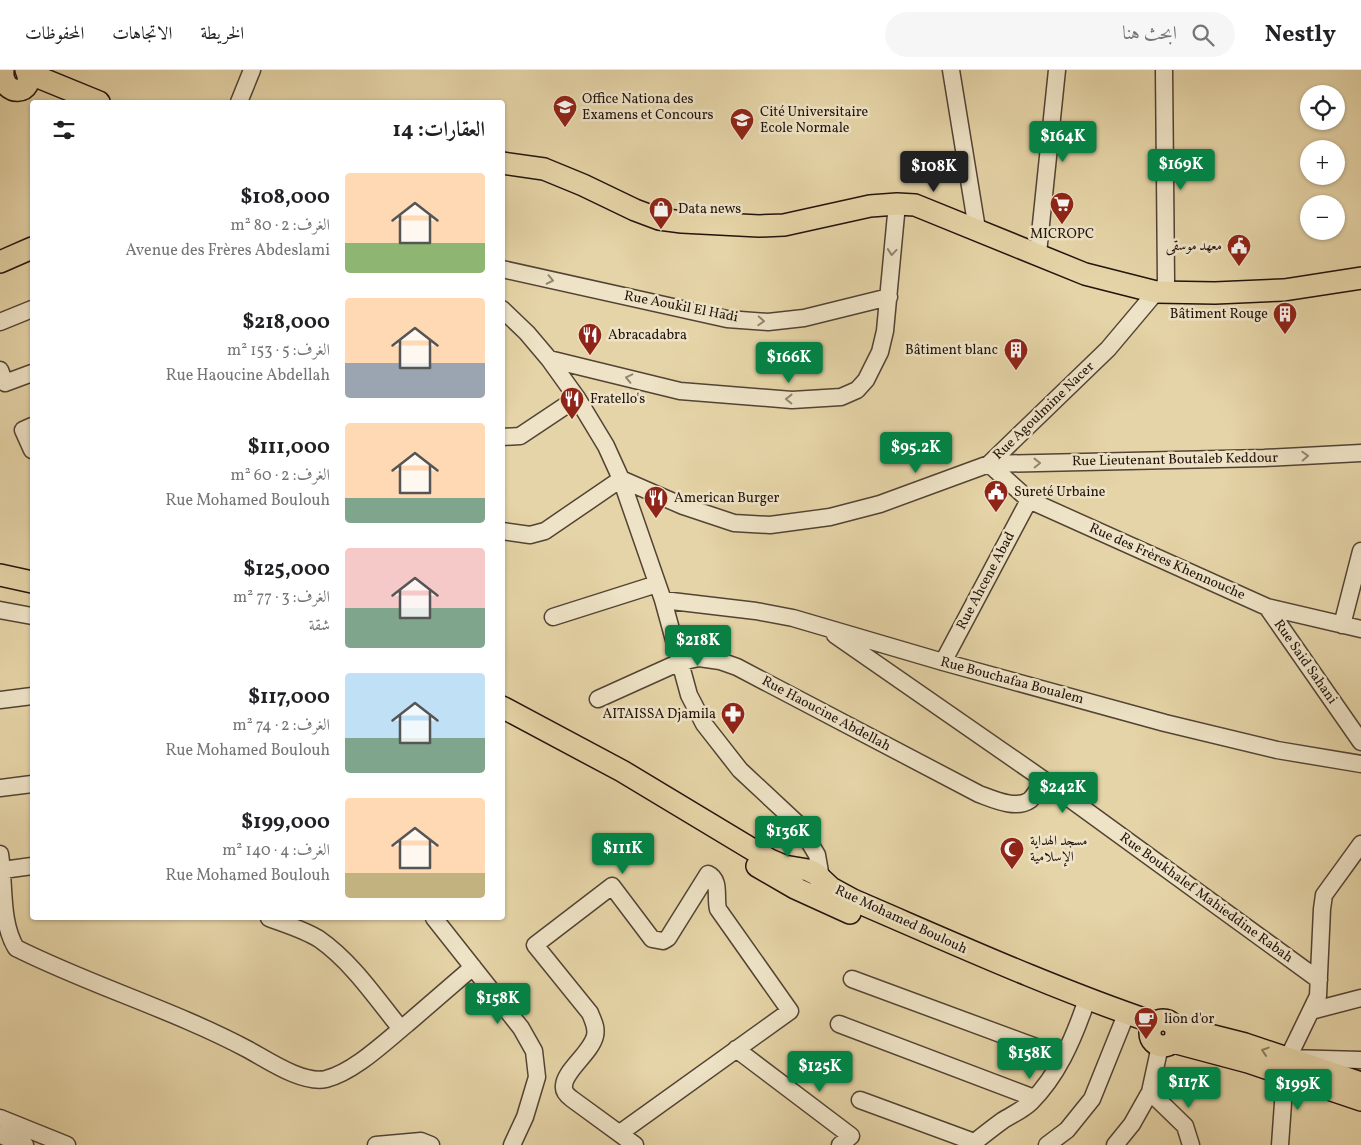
<!DOCTYPE html>
<html lang="ar">
<meta charset="utf-8">
<style>
:root{--surface:#fff;--page:#f6f6f6;--text:#202124;--muted:#757577;--line:#e0e0e0;--accent:#0b8043}
body{margin:0;font-family:Vollkorn,Amiri,serif;background:var(--page);color:var(--text);direction:rtl;height:100vh;display:flex;flex-direction:column;font-size:19px;white-space:nowrap}
*{box-sizing:border-box;margin:0}
p{font-size:16px;color:var(--muted)}
.icon{flex:none;width:28px;height:28px;fill:none;stroke:currentColor;stroke-width:2;stroke-linecap:round;stroke-linejoin:round}
.map{position:relative;flex:1;overflow:hidden;direction:ltr}
.sheet{position:absolute;left:30px;top:30px;width:475px;height:820px;display:flex;flex-direction:column;background:var(--surface);border-radius:5px;box-shadow:0 1px 4px #0004;direction:rtl}
.sheet>*{flex:none}
.tools{position:absolute;left:1300px;top:15px;display:grid;gap:10px}
.tools a{display:grid;place-items:center;width:45px;height:45px;border-radius:50%;background:var(--surface);box-shadow:0 1px 4px #0004;font-size:25px}
.price{position:absolute;translate:-50% -42px;padding:0 11px;border-radius:5px;background:var(--accent);color:#fff;font-size:16px;line-height:32px;filter:drop-shadow(0 1px 2px #0008)}
.price::after{content:'';position:absolute;left:50%;top:30px;width:15px;height:11px;margin-left:-8px;background:inherit;clip-path:polygon(0 0,100% 0,50% 100%)}
.price.selected{background:#222;color:#fff}
ul{padding:0;list-style:none}
li{display:flex;align-items:center;gap:15px;height:125px;padding:0 20px}
li span{display:grid;place-items:center;flex:none;width:140px;height:100px;border-radius:5px;color:#555}
li>.icon{margin-inline-start:auto}
span .icon{width:60px;height:60px;fill:#fffc;stroke-width:1}
li b{font-size:21px}
h2{display:flex;justify-content:space-between;align-items:center;height:60px;padding:0 20px;font-size:21px}
header{display:flex;align-items:center;gap:30px;box-sizing:border-box;height:70px;padding:0 25px;background:var(--surface);border-bottom:1px solid var(--line)}
header strong{font-size:24px}
nav{display:flex;gap:28px;margin-inline-start:auto;font-size:18px}
.search{width:350px;height:45px;background:var(--page);display:flex;align-items:center;gap:12px;box-sizing:border-box;padding:0 18px;border-radius:28px;color:var(--muted);font-size:19px}
.map>svg:first-child{display:block}
.lines{fill:none;stroke-linecap:round;stroke-linejoin:round}
.minor-casing{stroke:#534334;stroke-width:19}
.major-casing{stroke:#22130d;stroke-width:24}
.minor{stroke:#eee3c6;stroke-width:16}
.major{stroke:#e5d4a7;stroke-width:21}
.oneway{stroke:#928573}
.oneway2{stroke:#8d7d62}
.labels{text-anchor:middle;dominant-baseline:central;stroke-width:5;stroke-linejoin:round;paint-order:stroke}
.poi-label{font-size:14px;fill:#22130d;stroke:#eee3c6;text-anchor:start}
.street-label{font-size:14px;fill:#22130d;stroke:#eee3c6}
</style>
<header>
<strong>Nestly</strong>
<div class="search"><svg class="icon" aria-label="search" viewBox="0 0 24 24"><circle cx="10" cy="10" r="6"/><path d="M15 15l6 6"/></svg>ابحث هنا</div>
<nav><a>الخريطة</a><a>الاتجاهات</a><a>المحفوظات</a></nav>
</header>
<div class="map">
<svg width="1361" height="1075" viewBox="0 0 1361 1075">
<rect width="100%" height="100%" fill="#e5d4a7"/>
<filter id="stains"><feTurbulence type="fractalNoise" baseFrequency=".004" numOctaves="4"/><feColorMatrix values="0 0 0 0 .2 0 0 0 0 .09 0 0 0 0 .02 0 0 0 .5 -.17"/></filter>
<radialGradient id="worn" r=".72"><stop offset=".6" stop-color="#630" stop-opacity="0"/><stop offset="1" stop-color="#630" stop-opacity=".3"/></radialGradient>
<g class="lines">
<defs>
<path id="minor" d="M951,0l26,159
M239,32l13,-32
M1038,183l19,-183
M502,199l225,50 41,3 36,-4 85,-21
M502,239l25,24 22,26 28,39 29,48 15,33 42,121 26,95 15,29 36,46 59,55 18,30 4,23 -2,7
M0,252l32,-13
M549,289l131,32 112,9 49,-3 16,-7 9,-10 14,-28 5,-21 12,-127
M0,300l5,13 27,-10
M32,356l-9,4 9,20
M502,367l18,-1 57,-38
M989,394l40,36 238,107 94,22
M989,394l275,-6 97,-5
M621,409l62,27 51,17 36,2 60,-8 50,-13 109,-40 119,-115 48,-57 8,-5 2,-6 -2,-211
M502,461l28,4 15,-4 76,-52
M663,530l93,11 37,7 150,44 222,61 112,27 84,14
M1267,537l94,135
M0,540l32,6
M553,547l104,-33
M1342,555l19,-74
M835,565l209,145 275,200
M943,592l86,-162
M598,629l82,-37 19,-4 21,3 17,6 242,127c14,5 37,16 51,6 5,-5 10,-14 14,-20
M0,630l32,-4
M0,718l32,-4
M1361,774l-37,51 -2,14 -4,87 -30,62 73,2
M0,784c5,31 0,67 16,94 76,38 158,62 233,102 20,11 54,34 77,29 28,-7 59,-37 81,-55 22,-19 44,-38 66,-57
M3,800l29,-4
M269,848c16,6 36,12 50,21 33,23 57,59 82,90
M434,848l87,110 13,23 3,26 -12,40 -13,28
M852,909l211,78
M1311,941l50,-13
M839,954l195,74
M736,979l115,87 -11,9
M1150,1022l35,34 6,19
M860,1030l114,42
M0,1048l67,27
M620,1063l170,-122 -72,-102c-3,-12 3,-29 -10,-35l-40,64 -5,3 -11,-2 -40,-53 -77,59 55,68c3,8 7,14 5,23 -4,17 -31,35 -31,50 -1,6 4,10 8,13l63,46
M0,1065l25,10
M376,1075l45,-4 10,4
M971,1075c10,-8 20,-16 31,-24 9,-6 21,-11 29,-19 26,-26 41,-60 53,-94
M1047,1075l20,-15 25,-31 31,-77
M1115,1075l17,-21 18,-32 10,-46
M1280,1075l5,-70"/>
<path id="major" d="M3,0c-3,28 35,26 23,0
M28,3l71,29
M502,93l42,6 39,16 52,25 24,9 23,3 77,4 25,-1 86,-19 27,-2 18,1 170,69 71,18 59,1 69,-3 77,-12
M0,192l32,-14
M0,505l32,7
M502,637l120,64 148,89 14,6 24,4 8,4 15,14 22,12c100,43 199,88 302,123
M757,796l38,22 55,25
M1150 963a13 13 0 1 1 26 0a13 13 0 1 1-26 0Z
M1174,956l71,18 116,39
M1173,972l75,20 113,38"/>
</defs>
<!-- minor casing -->
<use href="#minor" class="minor-casing"/>
<!-- major casing -->
<use href="#major" class="major-casing"/>
<!-- minor -->
<use href="#minor" class="minor"/>
<!-- major -->
<use href="#major" class="major"/>
</g>
<!-- one-way arrows -->
<defs><path id="oneway-chevron" d="M-2-3.5L2.5 0L-2 3.5" fill="none" stroke-width="1.6" stroke-linecap="round" stroke-linejoin="round" transform="scale(1.25)"/></defs>
<g class="oneway">
<use href="#oneway-chevron" transform="translate(892 182) rotate(95)"/>
<use href="#oneway-chevron" transform="translate(550 210) rotate(12)"/>
<use href="#oneway-chevron" transform="translate(761 251) rotate(3)"/>
<use href="#oneway-chevron" transform="translate(629 308) rotate(-167)"/>
<use href="#oneway-chevron" transform="translate(789 329) rotate(-179)"/>
<use href="#oneway-chevron" transform="translate(1305 386) rotate(-3)"/>
<use href="#oneway-chevron" transform="translate(1037 393) rotate(-1)"/>
</g>
<use class="oneway2" href="#oneway-chevron" transform="translate(1265 981) rotate(-162)"/>
<!-- icons -->
<defs>
<symbol id="school-pin" viewBox="-11 -11 22 30"><path d="M0 17L-7.5 6A9.5 9.5 0 1 1 7.5 6Z" fill="#8f2418" stroke="#eee3c6"/><path d="M0-5L7-2L0 1L-7-2ZM-4 1L0 2.5L4 1V4Q0 6-4 4Z" fill="#fff"/></symbol>
<symbol id="university-pin" viewBox="-11 -11 22 30"><path d="M0 17L-7.5 6A9.5 9.5 0 1 1 7.5 6Z" fill="#8f2418" stroke="#eee3c6"/><path d="M0-5L7-2L0 1L-7-2ZM-4 1L0 2.5L4 1V4Q0 6-4 4Z" fill="#fff"/></symbol>
<symbol id="supermarket-pin" viewBox="-11 -11 22 30"><path d="M0 17L-7.5 6A9.5 9.5 0 1 1 7.5 6Z" fill="#8f2418" stroke="#eee3c6"/><path d="M-6-5.5h2.5l.6 2H6L4.5 2H-2.5L-4.4-4H-6ZM-1.5 3.2a1.3 1.3 0 1 0 .1 0ZM3 3.2a1.3 1.3 0 1 0 .1 0Z" fill="#fff"/></symbol>
<symbol id="shop-pin" viewBox="-11 -11 22 30"><path d="M0 17L-7.5 6A9.5 9.5 0 1 1 7.5 6Z" fill="#8f2418" stroke="#eee3c6"/><path d="M-5-2.5h2.3a2.7 3.5 0 0 1 5.4 0H5L5.5 6h-11ZM-1.5-2.5h3a1.5 2.3 0 0 0-3 0Z" fill="#fff"/></symbol>
<symbol id="civic-pin" viewBox="-11 -11 22 30"><path d="M0 17L-7.5 6A9.5 9.5 0 1 1 7.5 6Z" fill="#8f2418" stroke="#eee3c6"/><path d="M-.6-6.5H3V-4.5H.6V-3L4-1V1h2V6H-6V1h2V-1L-.6-3ZM-1.2 2.5V6h2.4V2.5Z" fill="#fff"/></symbol>
<symbol id="building-pin" viewBox="-11 -11 22 30"><path d="M0 17L-7.5 6A9.5 9.5 0 1 1 7.5 6Z" fill="#8f2418" stroke="#eee3c6"/><path d="M-4-6H4V6H1V3H-1V6H-4ZM-2.5-4.3h1.7v1.8h-1.7ZM.8-4.3h1.7v1.8H.8ZM-2.5-1h1.7V.8h-1.7ZM.8-1h1.7V.8H.8Z" fill="#fff"/></symbol>
<symbol id="restaurant-pin" viewBox="-11 -11 22 30"><path d="M0 17L-7.5 6A9.5 9.5 0 1 1 7.5 6Z" fill="#8f2418" stroke="#eee3c6"/><path d="M-5-6h1v4h1v-4h1v4h1v-4h1v5L-1.5 .5V6h-2V.5L-5-1ZM5-6V6H3V1.5H1.5Q1.5-4 5-6Z" fill="#fff"/></symbol>
<symbol id="pharmacy-pin" viewBox="-11 -11 22 30"><path d="M0 17L-7.5 6A9.5 9.5 0 1 1 7.5 6Z" fill="#8f2418" stroke="#eee3c6"/><path d="M-2-6h4v4h4v4h-4v4h-4v-4h-4v-4h4Z" fill="#fff"/></symbol>
<symbol id="mosque-pin" viewBox="-11 -11 22 30"><path d="M0 17L-7.5 6A9.5 9.5 0 1 1 7.5 6Z" fill="#8f2418" stroke="#eee3c6"/><path d="M3.5-4.9A6 6 0 1 0 3.5 4.9A5 5 0 1 1 3.5-4.9Z" fill="#fff"/></symbol>
<symbol id="cafe-pin" viewBox="-11 -11 22 30"><path d="M0 17L-7.5 6A9.5 9.5 0 1 1 7.5 6Z" fill="#8f2418" stroke="#eee3c6"/><path d="M-5.5-4.5H6V0H3Q3 3.5 0 3.5H-2.5Q-5.5 3.5-5.5 0ZM3-3.2v2h1.7v-2ZM-6 4.5H4V6H-6Z" fill="#fff"/></symbol>
</defs>
<g fill-rule="evenodd">
<use href="#school-pin" x="551" y="23" width="28" height="38"/>
<use href="#university-pin" x="728" y="36" width="28" height="38"/>
<use href="#supermarket-pin" x="1048" y="120" width="28" height="38"/>
<use href="#shop-pin" x="647" y="125" width="28" height="38"/>
<use href="#civic-pin" x="1225" y="162" width="28" height="38"/>
<use href="#building-pin" x="1271" y="230" width="28" height="38"/>
<use href="#restaurant-pin" x="576" y="251" width="28" height="38"/>
<use href="#building-pin" x="1002" y="266" width="28" height="38"/>
<use href="#restaurant-pin" x="558" y="315" width="28" height="38"/>
<use href="#civic-pin" x="982" y="408" width="28" height="38"/>
<use href="#restaurant-pin" x="642" y="414" width="28" height="38"/>
<use href="#pharmacy-pin" x="719" y="630" width="28" height="38"/>
<use href="#mosque-pin" x="998" y="765" width="28" height="38"/>
<use href="#cafe-pin" x="1132" y="935" width="28" height="38"/>
</g>
<g class="labels">
<!-- poi labels -->
<g class="poi-label">
<text x="582" y="29">Office Nationa des<tspan x="582" dy="16">Examens et Concours</tspan></text>
<text x="760" y="42">Cité Universitaire<tspan x="760" dy="16">Ecole Normale</tspan></text>
<text x="678" y="139">Data news</text>
<text x="1062" y="164" text-anchor="middle">MICROPC</text>
<text x="1222" y="176" text-anchor="end">معهد موسقى</text>
<text x="1268" y="244" text-anchor="end">Bâtiment Rouge</text>
<text x="608" y="265">Abracadabra</text>
<text x="998" y="280" text-anchor="end">Bâtiment blanc</text>
<text x="590" y="329">Fratello's</text>
<text x="1014" y="422">Sureté Urbaine</text>
<text x="674" y="428">American Burger</text>
<text x="716" y="644" text-anchor="end">AITAISSA Djamila</text>
<text x="1030" y="771">مسجد الهداية<tspan x="1030" dy="16">الإسلامية</tspan></text>
<text x="1164" y="949">lion d'or</text>
</g>
<!-- street labels -->
<g class="street-label">
<text transform="translate(681 237) rotate(11)">Rue Aoukil El Hadi</text>
<text transform="translate(1044 341) rotate(-44)">Rue Agoulmine Nacer</text>
<text transform="translate(1175 390) rotate(-1)">Rue Lieutenant Boutaleb Keddour</text>
<text transform="translate(1167 492) rotate(24)">Rue des Frères Khennouche</text>
<text transform="translate(986 511) rotate(-62)">Rue Ahcene Abad</text>
<text transform="translate(1305 592) rotate(55)">Rue Said Sahani</text>
<text transform="translate(1012 611) rotate(15)">Rue Bouchafaa Boualem</text>
<text transform="translate(826 644) rotate(28)">Rue Haoucine Abdellah</text>
<text transform="translate(1206 828) rotate(36)">Rue Boukhalef Mahieddine Rabah</text>
<text transform="translate(901 850) rotate(25)">Rue Mohamed Boulouh</text>
</g>
</g>
<rect width="100%" height="100%" filter="url(#stains)"/>
<rect width="100%" height="100%" fill="url(#worn)"/>
</svg>
<div class="tools">
<a><svg class="icon" aria-label="locate" viewBox="0 0 24 24"><circle cx="12" cy="12" r="6"/><path d="M12 2v4M12 18v4M2 12h4M18 12h4"/></svg></a>
<a>+</a>
<a>−</a>
</div>
<b class="price" style="left:1063px;top:93px">$164K</b>
<b class="price" style="left:1181px;top:121px">$169K</b>
<b class="price selected" style="left:934px;top:123px">$108K</b>
<b class="price" style="left:789px;top:314px">$166K</b>
<b class="price" style="left:916px;top:404px">$95.2K</b>
<b class="price" style="left:698px;top:597px">$218K</b>
<b class="price" style="left:1063px;top:744px">$242K</b>
<b class="price" style="left:788px;top:788px">$136K</b>
<b class="price" style="left:623px;top:805px">$111K</b>
<b class="price" style="left:498px;top:955px">$158K</b>
<b class="price" style="left:1030px;top:1010px">$158K</b>
<b class="price" style="left:820px;top:1023px">$125K</b>
<b class="price" style="left:1189px;top:1039px">$117K</b>
<b class="price" style="left:1298px;top:1041px">$199K</b>
<section class="sheet">
<h2>العقارات: 14<svg class="icon" aria-label="filters" viewBox="0 0 24 24"><path d="M4 7h16M4 17h16"/><circle cx="9" cy="7" r="2"/><circle cx="15" cy="17" r="2"/></svg></h2>
<ul>
<li><span style="background:linear-gradient(#ffd9b3 70%,#8fb573 0)"><svg class="icon" aria-label="home" viewBox="0 0 24 24"><path d="M3 11l9-7 9 7M6 9v11h12V9"/></svg></span><div><b>$108,000</b><p>الغرف: 2 · 80 m²</p><p>Avenue des Frères Abdeslami</p></div></li>
<li><span style="background:linear-gradient(#ffd9b3 65%,#9aa5b1 0)"><svg class="icon" aria-label="home" viewBox="0 0 24 24"><path d="M3 11l9-7 9 7M6 9v11h12V9"/></svg></span><div><b>$218,000</b><p>الغرف: 5 · 153 m²</p><p>Rue Haoucine Abdellah</p></div></li>
<li><span style="background:linear-gradient(#ffd9b3 75%,#7fa58c 0)"><svg class="icon" aria-label="home" viewBox="0 0 24 24"><path d="M3 11l9-7 9 7M6 9v11h12V9"/></svg></span><div><b>$111,000</b><p>الغرف: 2 · 60 m²</p><p>Rue Mohamed Boulouh</p></div></li>
<li><span style="background:linear-gradient(#f6c9c9 60%,#7fa58c 0)"><svg class="icon" aria-label="home" viewBox="0 0 24 24"><path d="M3 11l9-7 9 7M6 9v11h12V9"/></svg></span><div><b>$125,000</b><p>الغرف: 3 · 77 m²</p><p>شقة</p></div></li>
<li><span style="background:linear-gradient(#bfe0f5 65%,#7fa58c 0)"><svg class="icon" aria-label="home" viewBox="0 0 24 24"><path d="M3 11l9-7 9 7M6 9v11h12V9"/></svg></span><div><b>$117,000</b><p>الغرف: 2 · 74 m²</p><p>Rue Mohamed Boulouh</p></div></li>
<li><span style="background:linear-gradient(#ffd9b3 75%,#c2b280 0)"><svg class="icon" aria-label="home" viewBox="0 0 24 24"><path d="M3 11l9-7 9 7M6 9v11h12V9"/></svg></span><div><b>$199,000</b><p>الغرف: 4 · 140 m²</p><p>Rue Mohamed Boulouh</p></div></li>
</ul>
</section>
</div>
